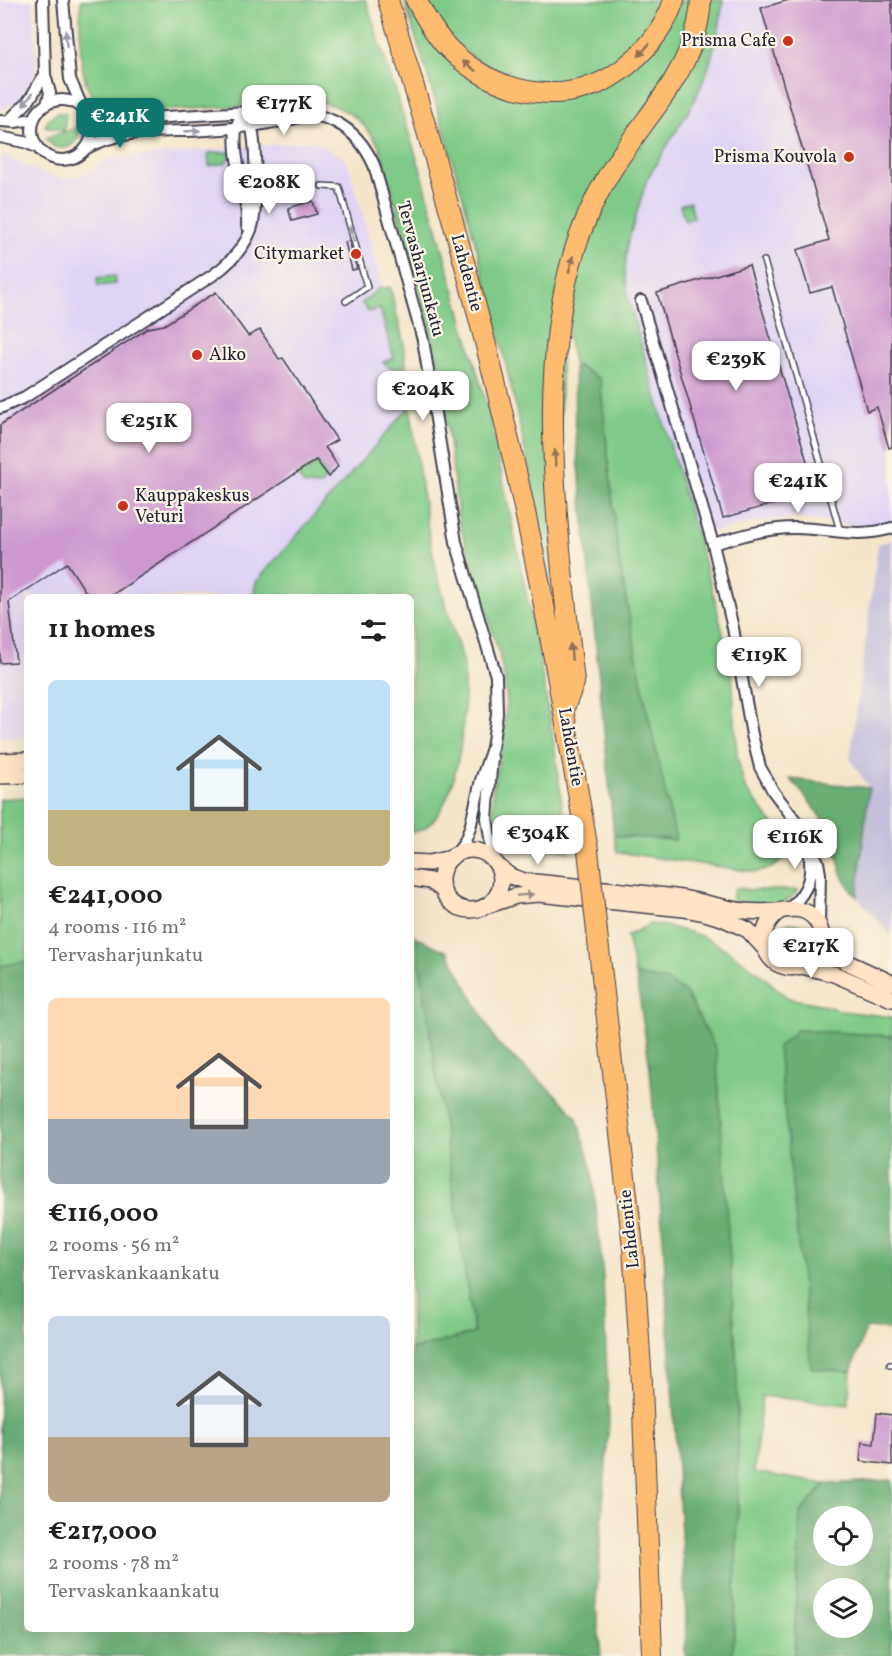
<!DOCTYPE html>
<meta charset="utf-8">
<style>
:root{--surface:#fff;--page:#f2f2f2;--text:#202124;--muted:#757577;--accent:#0f766e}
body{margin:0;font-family:Vollkorn,serif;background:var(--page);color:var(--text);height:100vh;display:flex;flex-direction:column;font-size:22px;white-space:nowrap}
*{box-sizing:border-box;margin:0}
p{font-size:20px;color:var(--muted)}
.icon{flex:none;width:33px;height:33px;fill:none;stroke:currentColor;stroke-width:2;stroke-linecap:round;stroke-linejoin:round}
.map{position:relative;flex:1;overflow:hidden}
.sheet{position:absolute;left:24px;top:594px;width:390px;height:1038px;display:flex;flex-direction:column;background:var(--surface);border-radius:9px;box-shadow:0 6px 24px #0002}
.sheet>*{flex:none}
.tools{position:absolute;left:813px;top:1506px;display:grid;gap:12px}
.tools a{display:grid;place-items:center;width:60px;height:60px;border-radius:50%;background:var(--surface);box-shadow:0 6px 24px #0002;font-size:30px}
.price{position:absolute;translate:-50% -51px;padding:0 14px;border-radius:12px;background:#fff;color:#222;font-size:20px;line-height:39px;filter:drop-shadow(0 2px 3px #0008)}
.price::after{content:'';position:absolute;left:50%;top:36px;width:18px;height:14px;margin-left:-9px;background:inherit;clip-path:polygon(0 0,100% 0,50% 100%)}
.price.selected{background:var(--accent);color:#fff}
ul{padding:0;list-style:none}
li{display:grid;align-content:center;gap:12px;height:318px;padding:0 24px}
li span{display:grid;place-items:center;height:186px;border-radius:9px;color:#555}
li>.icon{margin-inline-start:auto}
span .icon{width:108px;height:108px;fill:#fffc;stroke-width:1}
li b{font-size:26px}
h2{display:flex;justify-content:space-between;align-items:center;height:72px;padding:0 24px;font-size:26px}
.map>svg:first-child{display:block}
.built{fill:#e0d4f4}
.industrial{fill:#c4c0db}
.green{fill:#7fca88;stroke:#507662;stroke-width:1.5}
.forest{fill:#67ae74;stroke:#446858;stroke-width:1.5;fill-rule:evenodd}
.building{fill:#cc98ce}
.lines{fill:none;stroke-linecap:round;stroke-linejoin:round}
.lane-casing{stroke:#423f51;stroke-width:8}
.street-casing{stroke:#423f51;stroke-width:14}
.secondary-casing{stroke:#423f51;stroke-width:18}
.highway-casing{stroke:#423f51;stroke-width:22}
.lane{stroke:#fff;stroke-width:5}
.street{stroke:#fff;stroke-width:10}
.secondary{stroke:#ffe4c6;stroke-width:15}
.highway{stroke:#febc70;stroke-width:20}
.highway-bridge-casing{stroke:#423f51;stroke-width:22;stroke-linecap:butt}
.highway-bridge{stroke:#febc70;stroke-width:20}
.oneway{fill:#9c9ca7}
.oneway2{fill:#906f56}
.oneway3{fill:#9c8d87}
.poi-dot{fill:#c8321e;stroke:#fcf5e5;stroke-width:2}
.labels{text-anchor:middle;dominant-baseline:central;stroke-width:4.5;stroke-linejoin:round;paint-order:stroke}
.poi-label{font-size:18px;fill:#22223b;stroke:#fcf5e5;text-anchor:end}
.street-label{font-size:18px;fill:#22223b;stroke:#fcf5e5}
</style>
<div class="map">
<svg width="892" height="1656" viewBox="0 0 892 1656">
<rect width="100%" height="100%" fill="#fcf5e5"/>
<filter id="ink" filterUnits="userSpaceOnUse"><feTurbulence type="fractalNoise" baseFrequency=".0167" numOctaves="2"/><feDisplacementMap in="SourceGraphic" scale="12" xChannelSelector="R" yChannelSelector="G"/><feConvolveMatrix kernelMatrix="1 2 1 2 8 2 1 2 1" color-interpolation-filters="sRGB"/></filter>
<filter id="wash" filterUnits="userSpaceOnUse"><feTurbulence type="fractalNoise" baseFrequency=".008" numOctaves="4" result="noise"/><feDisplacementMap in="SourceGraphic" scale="24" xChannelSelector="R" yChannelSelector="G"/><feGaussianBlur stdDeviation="1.35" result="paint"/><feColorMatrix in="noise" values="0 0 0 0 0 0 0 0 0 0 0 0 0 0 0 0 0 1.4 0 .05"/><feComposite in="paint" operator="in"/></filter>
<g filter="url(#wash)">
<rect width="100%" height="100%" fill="#f5e6cb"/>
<!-- built -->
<path class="built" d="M0,0h33l3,62 -2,13 -9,18 -8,8 -17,9z
M723,0h169v522l-20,6 -74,-10 -43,4 -58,13 -69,-236 -3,-28 2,-26 20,-66 47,-77 14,-33 11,-40z
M313,141l30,16 7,11 32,118 28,120 -154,176 -3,15h-226v139l-27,2v-583h4l36,18 25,6 23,-6 19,-14z"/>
<!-- industrial -->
<path class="industrial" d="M892,540v396l-35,-39 12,-109 -19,-29 28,-215z"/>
<!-- green -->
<path class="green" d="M81,0h285l54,168 70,250 47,227 18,105 13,102 -30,-7 -10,1 -23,-20 -13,-3 1,-35 7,-34 7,-51 -2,-22 -6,-28 -40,-132 -18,-144 -8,-37 -54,-195c-16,-23 -27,-35 -57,-43l-188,10c-9,-1 -19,1 -28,-3 -31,-14 -26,-80 -25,-109z
M404,0h3l52,70 137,22 85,-92h12l-9,41 -121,226 -6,329 -3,1c-10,-51 -19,-102 -30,-152 -32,-150 -73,-299 -120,-445z
M424,0h242l-8,18 -29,36 -36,23 -49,10 -52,-15 -40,-31z
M709,0h14l-4,29 -11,40 -14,33 -47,77 -20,66 -2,26 3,28 87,301 17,72 5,84 8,32 36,46 5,20c-8,13 -17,16 -31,18l-138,-20 -3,-16 61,4 -29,-134 -27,-145 -19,-181 -23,-15 -3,4 -6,-34 11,-73 12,-35 22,-42 46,-66z
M57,113h9l-2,18 -19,-5 4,-7z
M79,127c1,10 -4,17 -13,21l-12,-1 -8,-9z
M230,152l-1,6 -4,5 -16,3 -1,-13z
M690,202l4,16 -9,3 -5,-16z
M115,276v8l-17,2 -1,-8z
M390,287l14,57 2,22c-10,5 -16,3 -23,-4l11,-4 -14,-49 -12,3 -6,-9 16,-14z
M410,406c8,53 13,106 25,158 5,26 14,50 21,75 2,9 6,18 7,27 5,40 -2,160 -52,167v-236h-158l3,-15z
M317,462l10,15 -7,9 -16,-1 -7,-10z
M27,797v165l-27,5v-168z
M735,888l17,2h46c-16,21 -44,20 -66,9z
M774 940a17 17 0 1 1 34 0a17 17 0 1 1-34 0Z
M650,924l16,2 33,9 25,13 34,24 30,26 27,5 27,8 50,6v19l-95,-6 15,338 39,4 -3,33 -86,-9 -8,76 71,12 -25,30 -6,142h-61l5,-155 -71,-520 -32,-6 -8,-39z
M411,932l5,5 58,396 -63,17z"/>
<!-- forest -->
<path class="forest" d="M577,366l23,13 19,182 27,145 30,134 -62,-4 -39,-409 -1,-58z
M790,779l79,9 -12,109c-20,-21 -17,-40 -28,-64 -10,-21 -23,-37 -39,-54z
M416,937l32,15 49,91 59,52 21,23 15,52 11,106 6,146 -13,181 5,53h-601v-690l27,-5v668h384v-279l63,-17z
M636,975l31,6 19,12 30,56 21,318 1,134 -5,155h-48l1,-41 -23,-376 -13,-170z
M797,1030l95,6v294l-26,-2 -15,44 -40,-4 -33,-321z
M892,1480v176h-98l6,-143 25,-29zM824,1516h38v40h-38zM824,1588h38v40h-38z"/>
<g id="blocks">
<!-- building -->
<path class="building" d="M789,0h103v447l-3,1 -12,-41 -10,4 -35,-124 -22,6 -13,-43 32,-10 -68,-232z
M313,201l4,13 -25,7 -4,-13z
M349,241l8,28 -5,1 -7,-28z
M749,265l67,227 -93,26 -66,-225z
M216,292l32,44 12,-6 19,29 4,-1 54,82 -12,7 13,19 -9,11 -13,-17 -207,137h-20l-22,-34 -58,39 7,60 -16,1v-238l148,-97 16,-3z
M877,1413l15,2v50l-32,-4 2,-19 12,2z"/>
</g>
</g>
<g filter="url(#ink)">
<use href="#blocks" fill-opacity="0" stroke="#423f51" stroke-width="1.5"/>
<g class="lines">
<defs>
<path id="lane" d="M322,186l17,1 28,100 -21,14
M764,261l76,270
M890,1365h2"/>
<path id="street" d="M43,0l2,75 5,18 -3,11
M63,0l7,79 13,30
M32 130a30 30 0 1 1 60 0a30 30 0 1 1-60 0Z
M243,112c-2,5 -7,12 -7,18 -4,32 13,64 11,96
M86,113l13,5 35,1 145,-9c44,3 75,11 95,55l49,175 33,202 40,134 1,38 -5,34 -11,32 -11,48 -5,13 -9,12
M0,121l15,1 19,-3
M9,121c6,-8 15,-14 20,-21 6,-8 9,-17 16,-25
M0,137l24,5 13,5
M85,149c37,-22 81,-16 122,-19 34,-2 67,-6 100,-15
M641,301l72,243 20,84 19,107 8,32 13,24 31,41 14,30 2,12 -1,51
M0,408l25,-11 188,-122c17,-12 30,-25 38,-45 7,-18 5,-82 1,-102 -1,-5 -6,-11 -9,-16
M713,544c27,-8 54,-16 82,-16 36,0 61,11 97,0
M492,757l-5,61 6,40
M790,908c19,-18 24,-34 18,-61"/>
<path id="secondary" d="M0,761l27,-1
M0,776l27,-1
M441 880a30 30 0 1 1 60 0a30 30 0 1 1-60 0Z
M411,862l18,1 22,-5
M499,867l11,9 14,5c50,5 100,9 150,16 24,3 47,11 71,14 11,1 22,1 32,0 10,-1 17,-4 27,0 13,5 20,20 17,34 -2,9 -9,16 -17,20 -35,14 -57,-32 -24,-54
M411,878l19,3 12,8
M489,905l27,-9 22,-2 146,15 21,4 17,5 26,12 18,20
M822,942l18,17 52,24
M802,966l32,8 58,25"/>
<path id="highway" d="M388,0c44,146 87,292 121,441 32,135 55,272 79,409
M416,0c9,17 19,35 33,49 49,49 127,62 181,14 19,-16 36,-38 44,-63
M564,708l10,-25c-14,-142 -46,-335 14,-468 12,-28 28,-54 46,-78 22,-31 47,-61 59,-97 5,-13 7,-26 8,-40
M597,932l36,315 9,137 10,272"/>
</defs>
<!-- lane casing -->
<use href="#lane" class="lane-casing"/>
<!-- street casing -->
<use href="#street" class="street-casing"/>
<!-- secondary casing -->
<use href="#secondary" class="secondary-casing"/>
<!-- highway casing -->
<use href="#highway" class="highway-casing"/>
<!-- lane -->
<use href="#lane" class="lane"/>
<!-- street -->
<use href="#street" class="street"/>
<!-- secondary -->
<use href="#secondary" class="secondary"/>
<!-- highway -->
<use href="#highway" class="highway"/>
<defs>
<path id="highway-bridge" d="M588,850l9,82"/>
</defs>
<!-- highway-bridge casing -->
<use href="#highway-bridge" class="highway-bridge-casing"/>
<!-- highway-bridge -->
<use href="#highway-bridge" class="highway-bridge"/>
</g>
<!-- one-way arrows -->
<defs><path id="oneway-solid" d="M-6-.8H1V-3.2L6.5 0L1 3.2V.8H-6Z" transform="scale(1.5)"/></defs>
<g class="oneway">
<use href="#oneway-solid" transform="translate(66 39) rotate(-94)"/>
<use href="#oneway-solid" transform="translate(28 99) rotate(128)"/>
<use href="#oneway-solid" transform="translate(192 131) rotate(-3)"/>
<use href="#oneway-solid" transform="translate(352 234) rotate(-105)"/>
</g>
<g class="oneway2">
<use href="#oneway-solid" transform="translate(644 50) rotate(131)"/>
<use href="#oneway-solid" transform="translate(469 66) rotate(-144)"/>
<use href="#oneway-solid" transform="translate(571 264) rotate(-75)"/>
<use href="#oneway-solid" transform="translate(555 458) rotate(-92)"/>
<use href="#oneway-solid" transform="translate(571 652) rotate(-96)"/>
</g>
<use class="oneway3" href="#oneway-solid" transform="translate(525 895) rotate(-5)"/>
</g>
<!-- markers -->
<g class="poi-dot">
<circle cx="788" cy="41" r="6"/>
<circle cx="849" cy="157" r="6"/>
<circle cx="356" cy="254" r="6"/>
<circle cx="197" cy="355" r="6"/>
<circle cx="123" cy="506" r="6"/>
</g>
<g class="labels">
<!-- poi labels -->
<g class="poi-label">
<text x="776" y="41">Prisma Cafe</text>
<text x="837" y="157">Prisma Kouvola</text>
<text x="344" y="254">Citymarket</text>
<text x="209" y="355" text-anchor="start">Alko</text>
<text x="135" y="496" text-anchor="start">Kauppakeskus<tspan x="135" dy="21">Veturi</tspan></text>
</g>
<!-- street labels -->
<g class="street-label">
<text transform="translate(420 269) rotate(75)">Tervasharjunkatu</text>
<text transform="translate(466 273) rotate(75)">Lahdentie</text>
<text transform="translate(570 747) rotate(80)">Lahdentie</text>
<text transform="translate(630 1229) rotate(-96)">Lahdentie</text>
</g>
</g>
</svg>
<div class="tools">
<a><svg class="icon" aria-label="locate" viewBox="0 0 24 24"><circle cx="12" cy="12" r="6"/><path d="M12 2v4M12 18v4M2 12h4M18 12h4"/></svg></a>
<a><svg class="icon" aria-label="layers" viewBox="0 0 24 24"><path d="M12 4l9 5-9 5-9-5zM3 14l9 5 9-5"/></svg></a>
</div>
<b class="price" style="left:284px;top:136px">€177K</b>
<b class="price selected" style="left:120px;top:149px">€241K</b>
<b class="price" style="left:269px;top:215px">€208K</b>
<b class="price" style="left:736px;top:392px">€239K</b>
<b class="price" style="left:423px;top:422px">€204K</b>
<b class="price" style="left:149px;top:454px">€251K</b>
<b class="price" style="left:798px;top:514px">€241K</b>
<b class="price" style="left:759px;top:688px">€119K</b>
<b class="price" style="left:538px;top:866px">€304K</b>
<b class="price" style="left:795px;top:870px">€116K</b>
<b class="price" style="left:811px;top:979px">€217K</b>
<section class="sheet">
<h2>11 homes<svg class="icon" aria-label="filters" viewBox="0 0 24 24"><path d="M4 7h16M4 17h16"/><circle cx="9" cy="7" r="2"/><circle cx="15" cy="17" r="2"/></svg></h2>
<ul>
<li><span style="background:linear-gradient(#bfe0f5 70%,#c2b280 0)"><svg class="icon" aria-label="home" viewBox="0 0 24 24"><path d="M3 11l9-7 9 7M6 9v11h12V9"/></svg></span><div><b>€241,000</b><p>4 rooms · 116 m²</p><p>Tervasharjunkatu</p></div></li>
<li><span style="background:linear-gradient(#ffd9b3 65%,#9aa5b1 0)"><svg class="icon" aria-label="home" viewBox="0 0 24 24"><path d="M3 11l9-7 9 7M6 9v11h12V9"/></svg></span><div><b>€116,000</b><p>2 rooms · 56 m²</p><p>Tervaskankaankatu</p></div></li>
<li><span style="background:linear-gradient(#c9d6e8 65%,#b9a48a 0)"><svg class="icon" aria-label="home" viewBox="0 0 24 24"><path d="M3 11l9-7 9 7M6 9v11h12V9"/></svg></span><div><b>€217,000</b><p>2 rooms · 78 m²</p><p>Tervaskankaankatu</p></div></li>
</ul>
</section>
</div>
